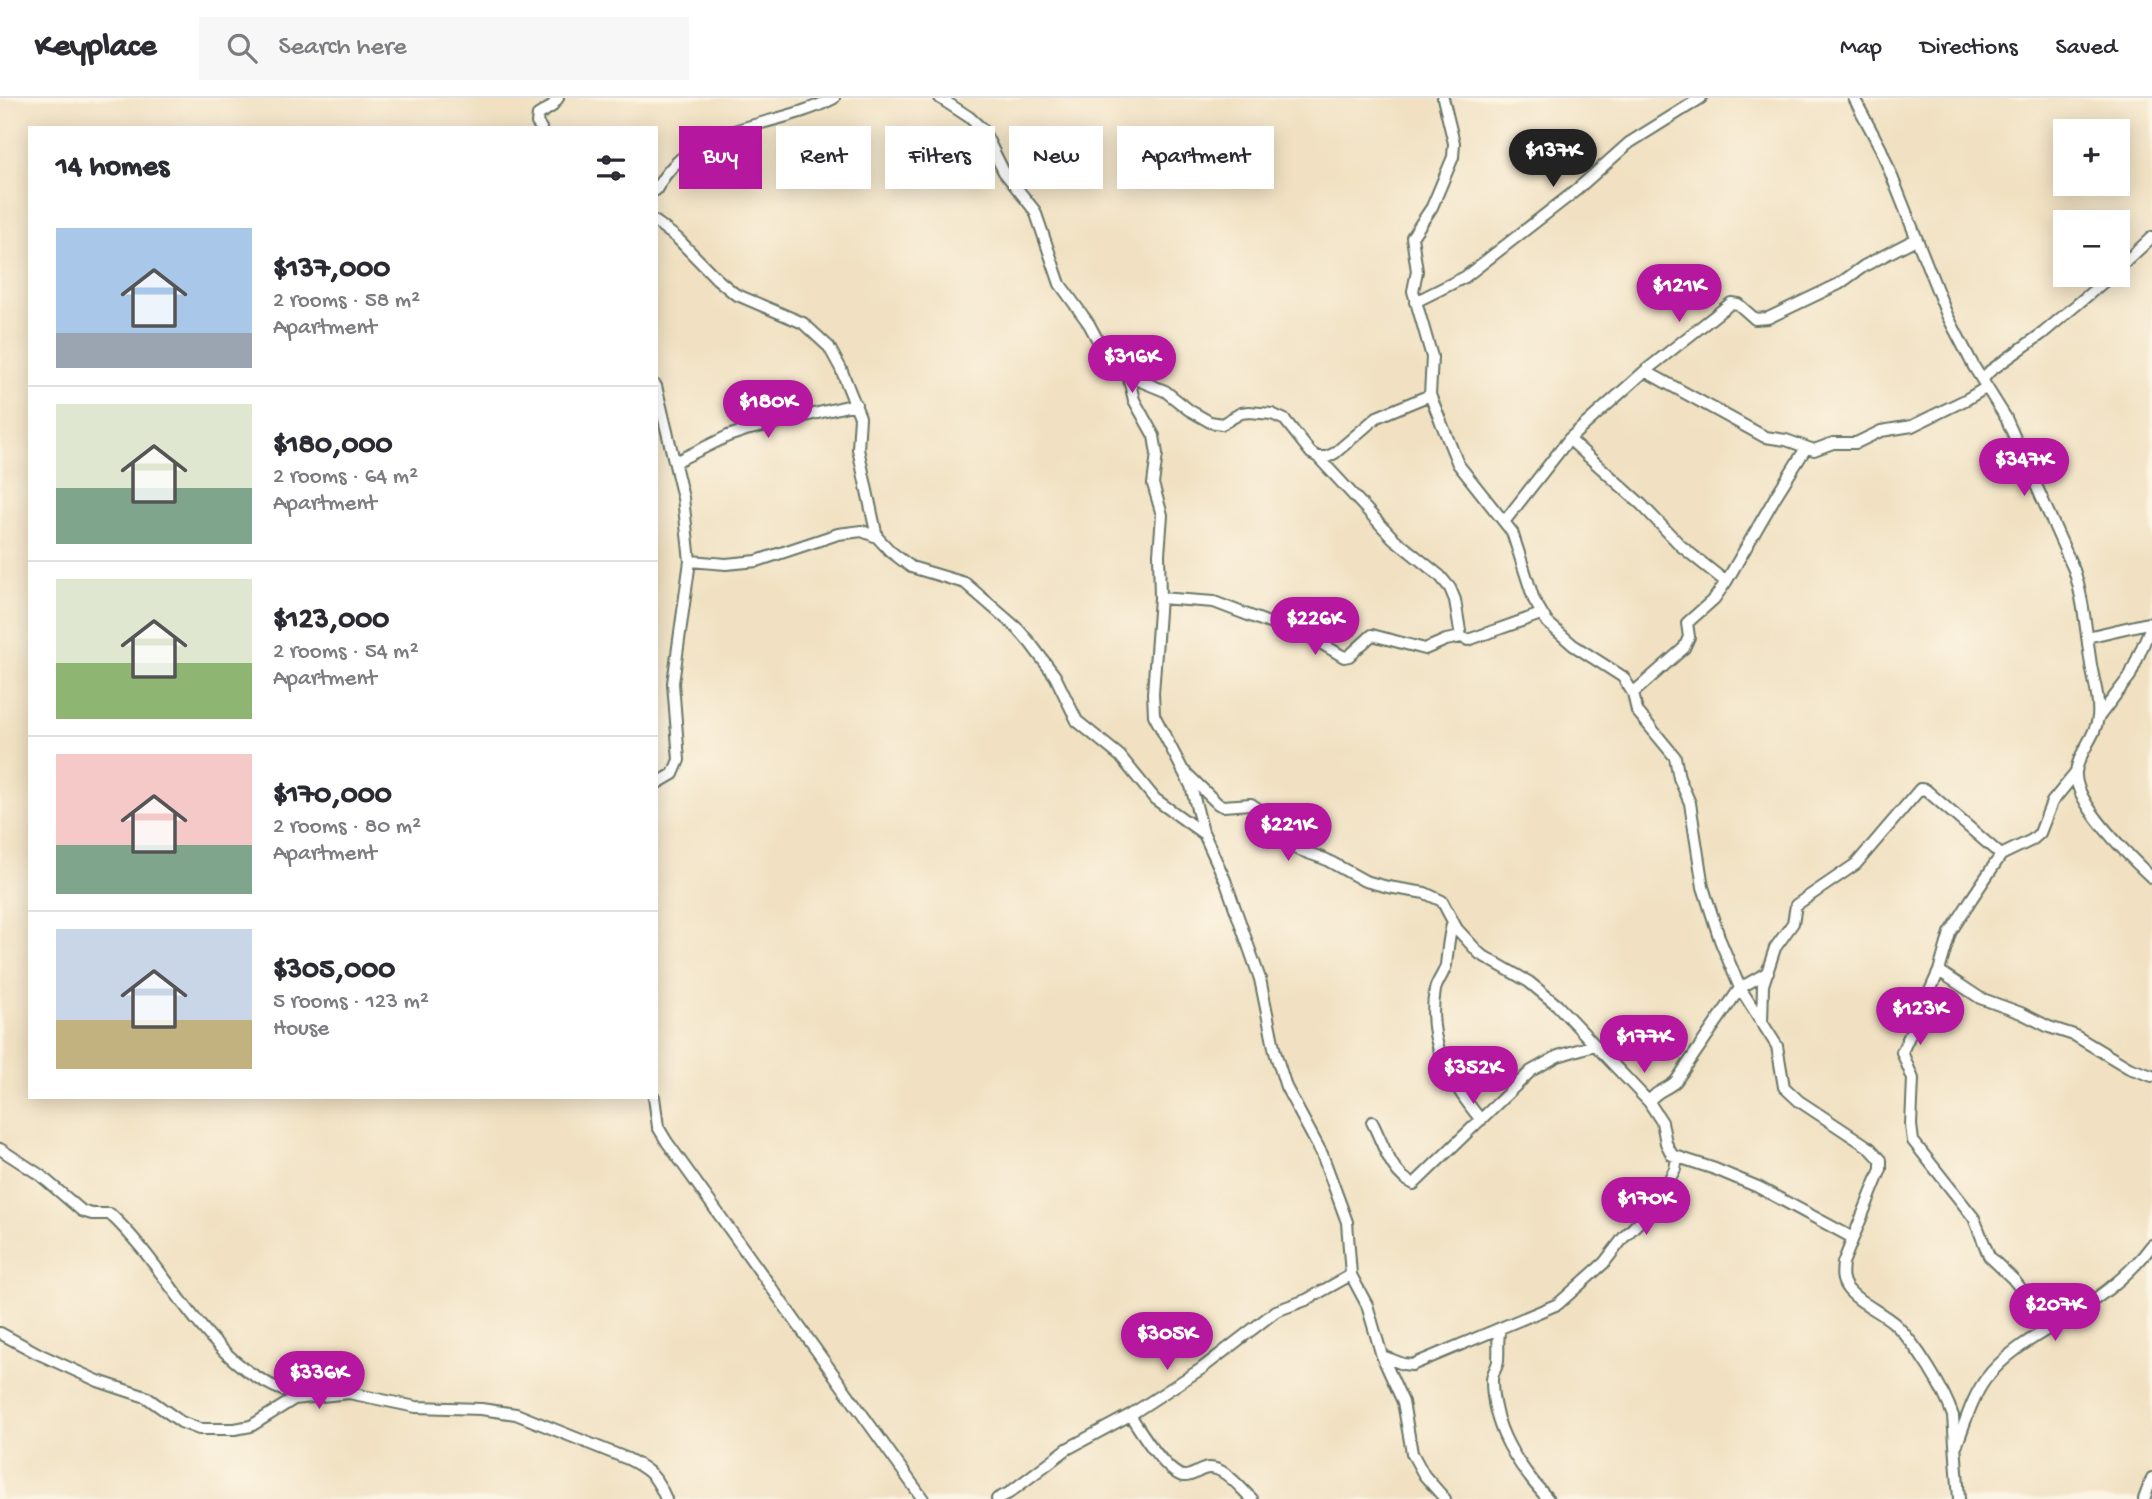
<!DOCTYPE html>
<meta charset="utf-8">
<style>
:root{--surface:#fff;--page:#f7f7f7;--text:#2b2b33;--muted:#7c7c81;--line:#e1e1e2;--accent:#b5179e}
body{margin:0;font-family:"Gochi Hand",sans-serif;background:var(--page);color:var(--text);height:100vh;display:flex;flex-direction:column;font-size:26px;white-space:nowrap}
*{box-sizing:border-box;margin:0}
p{font-size:23px;color:var(--muted)}
.icon{flex:none;width:38px;height:38px;fill:none;stroke:currentColor;stroke-width:2;stroke-linecap:round;stroke-linejoin:round}
.map{position:relative;flex:1;overflow:hidden}
.drawer{position:absolute;left:28px;top:28px;width:630px;height:973px;display:flex;flex-direction:column;background:var(--surface);border-radius:0px;box-shadow:0 4px 18px #0003}
.drawer>*{flex:none}
.banner{position:absolute;left:679px;top:28px;width:665px;height:63px;display:flex;gap:14px}
.buttons{position:absolute;left:2053px;top:21px;display:grid;gap:14px}
.buttons a{display:grid;place-items:center;width:77px;height:77px;border-radius:0px;background:var(--surface);box-shadow:0 4px 18px #0003;font-size:35px}
.price{position:absolute;translate:-50% -60px;padding:0 16px;border-radius:24px;background:var(--accent);color:#fff;font-size:23px;line-height:46px;filter:drop-shadow(0 2px 4px #0008)}
.price::after{content:'';position:absolute;left:50%;top:42px;width:21px;height:16px;margin-left:-10px;background:inherit;clip-path:polygon(0 0,100% 0,50% 100%)}
.price.active{background:#222;color:#fff}
ul{padding:0;list-style:none}
li{display:flex;align-items:center;gap:21px;height:175px;padding:0 28px}
li+li{border-top:2px solid var(--line)}
li span{display:grid;place-items:center;flex:none;width:196px;height:140px;border-radius:0px;color:#555}
li>.icon{margin-inline-start:auto}
span .icon{width:84px;height:84px;fill:#fffc;stroke-width:1}
li b{font-size:30px}
h2{display:flex;justify-content:space-between;align-items:center;height:84px;padding:0 28px;font-size:30px}
.pill{padding:0 24px;border-radius:0px;background:var(--surface);box-shadow:0 4px 18px #0003;font-size:24px;line-height:63px}
.pill.active{background:var(--accent);color:#fff}
header{display:flex;align-items:center;gap:42px;box-sizing:border-box;height:98px;padding:0 35px;background:var(--surface);border-bottom:2px solid var(--line)}
header strong{font-size:33px}
nav{display:flex;gap:38px;margin-inline-start:auto;font-size:24px}
.search{width:490px;height:63px;background:var(--page);display:flex;align-items:center;gap:18px;box-sizing:border-box;padding:0 24px;border-radius:0px;color:var(--muted);font-size:26px}
.map>svg:first-child{display:block}
.lines{fill:none;stroke-linecap:round;stroke-linejoin:round}
.minor-casing{stroke:#687666;stroke-width:14}
.minor{stroke:#fff;stroke-width:10}
</style>
<header>
<strong>Keyplace</strong>
<div class="search"><svg class="icon" aria-label="search" viewBox="0 0 24 24"><circle cx="10" cy="10" r="6"/><path d="M15 15l6 6"/></svg>Search here</div>
<nav><a>Map</a><a>Directions</a><a>Saved</a></nav>
</header>
<div class="map">
<svg width="2152" height="1401" viewBox="0 0 2152 1401">
<rect width="100%" height="100%" fill="#fcf5e5"/>
<filter id="ink" filterUnits="userSpaceOnUse"><feTurbulence type="fractalNoise" baseFrequency=".0143" numOctaves="2"/><feDisplacementMap in="SourceGraphic" scale="14" xChannelSelector="R" yChannelSelector="G"/><feConvolveMatrix kernelMatrix="1 2 1 2 8 2 1 2 1" color-interpolation-filters="sRGB"/></filter>
<filter id="wash" filterUnits="userSpaceOnUse"><feTurbulence type="fractalNoise" baseFrequency=".00686" numOctaves="4" result="noise"/><feDisplacementMap in="SourceGraphic" scale="28" xChannelSelector="R" yChannelSelector="G"/><feGaussianBlur stdDeviation="1.57" result="paint"/><feColorMatrix in="noise" values="0 0 0 0 0 0 0 0 0 0 0 0 0 0 0 0 0 1.4 0 .05"/><feComposite in="paint" operator="in"/></filter>
<g filter="url(#wash)">
<rect width="100%" height="100%" fill="#f1e1c2"/>
</g>
<g filter="url(#ink)">
<g class="lines">
<defs>
<path id="minor" d="M940,0l29,19 14,13 21,42 31,39 25,73 29,40 15,28 15,15 19,13 27,11 24,19 21,12 12,2 19,-11 8,-1 23,2 13,6 26,33 7,4h9l8,-4 42,-36 53,-22
M1443,0l11,45 -1,14 -21,50 -20,30 5,34 -4,20 19,66 -2,38 28,69 54,68 22,68 13,22 26,23 50,32 10,16 4,18 38,46 4,21 11,25 13,84 17,53 20,48 37,58 7,41 15,14 71,47 11,12v9l-38,94c-1,10 -2,17 4,25 10,14 35,24 48,36 21,20 49,65 58,92l6,83
M1854,0l27,51 66,166 27,52 32,51 68,152c10,31 12,62 17,95 3,17 9,35 7,52 -2,20 -20,36 -22,55 -3,31 54,85 76,106
M541,30l-4,-5 1,-8 13,-8 7,-9
M656,92c35,-68 118,-60 178,-92
M656,124l21,16 40,41 18,15 68,29 26,24 12,22 19,48 -2,32 19,88
M2118,171l34,-32
M1415,204l50,-25 109,-85 55,-49 72,-45
M1645,273l120,66 21,3 28,10 19,-7h23l25,-12 31,-5 55,-27 20,-12
M1128,277l6,25 20,36 3,18 -4,30 9,31 -3,39 1,44 -7,95 1,22 37,71 12,46
M1982,282l8,-9 53,-38 69,-58
M656,288l27,112 7,63 -17,122 6,77 -6,14 -17,10
M1569,341l73,66 39,41 45,36
M1318,359l75,81 47,38 10,12 5,12 6,37 7,3 73,-26
M675,364l53,-26 18,-6 110,-26
M1504,424l65,-83 76,-68 86,-68 7,1 17,15 13,-1 71,-34 25,-18 52,-27
M690,463l36,3 31,-3 81,-27 24,-3 15,6 13,14 21,16 54,16 53,46 13,15 24,32 22,45 43,35 35,43 49,35 21,46 35,99 15,73 11,35 36,67 25,68 4,53 16,30 15,51 21,46 9,51 12,22 21,24
M1160,500l54,4 68,26 27,8 35,21 5,-1 23,-21 53,14 21,-9 15,-3
M2087,539l65,-15
M1633,595l51,-45 5,-11 -2,-14 27,-24 12,-17 51,-88 29,-46
M2098,620l32,-42 22,-52
M1182,671l36,35 5,2 28,-2 6,4 20,29 17,11 31,11 40,22 23,6 37,6 17,8 15,28 23,25 49,28 28,23 92,97 13,20 4,21 6,12 43,14 43,18 95,51
M1453,824c-5,15 -5,28 -7,43 -2,9 -9,16 -11,25 -9,52 14,91 46,130
M1939,873l41,27 41,15 28,14 25,8 55,33 23,8
M1762,925l1,-38 12,-37 18,-25 3,-18 60,-41 64,-75 6,1 75,65
M654,999l4,30 9,15 256,357
M1649,1004c7,-12 18,-12 27,-21l64,-93 28,-16
M1372,1024c11,21 19,53 42,62l117,-113 27,-15 36,-11
M0,1051l40,26 42,36 10,3h18c65,60 98,158 190,182
M2052,1229l-39,-48 -24,-23 -15,-38 -61,-77 -2,-16 2,-46 -11,-27 37,-81 11,-38 22,-35 29,-43 31,-15 8,-7 12,-31 23,-28
M1500,1230c-3,11 -1,20 -2,32 0,7 -6,12 -6,20 0,47 25,85 56,119
M0,1235l39,21 59,27 48,16 35,25 18,7h36l16,-3 43,-27 55,-6 67,14 65,2 35,5 112,45c22,11 28,17 38,40
M1382,1258l21,8 9,1 146,-61 46,-41 20,-26 31,-31 20,-37 2,-11
M1130,1317c10,15 35,57 53,61 8,1 14,-5 21,-7 18,-6 36,19 48,30
M1957,1346c8,-21 15,-46 28,-64 23,-31 59,-48 91,-68 27,-17 57,-41 76,-67
M997,1401l12,-6 58,-44 63,-34 71,-46 75,-58 30,-11 45,-25
M2144,1401l8,-21"/>
</defs>
<!-- minor casing -->
<use href="#minor" class="minor-casing"/>
<!-- minor -->
<use href="#minor" class="minor"/>
</g>
</g>
</svg>
<div class="buttons">
<a>+</a>
<a>−</a>
</div>
<b class="price active" style="left:1553px;top:91px">$137K</b>
<b class="price" style="left:1679px;top:226px">$121K</b>
<b class="price" style="left:1132px;top:297px">$316K</b>
<b class="price" style="left:768px;top:342px">$180K</b>
<b class="price" style="left:2024px;top:400px">$347K</b>
<b class="price" style="left:1315px;top:559px">$226K</b>
<b class="price" style="left:1288px;top:765px">$221K</b>
<b class="price" style="left:1920px;top:949px">$123K</b>
<b class="price" style="left:1644px;top:977px">$177K</b>
<b class="price" style="left:1473px;top:1008px">$352K</b>
<b class="price" style="left:1646px;top:1139px">$170K</b>
<b class="price" style="left:2055px;top:1245px">$207K</b>
<b class="price" style="left:1167px;top:1274px">$305K</b>
<b class="price" style="left:319px;top:1313px">$336K</b>
<div class="banner">
<a class="pill active">Buy</a>
<a class="pill">Rent</a>
<a class="pill">Filters</a>
<a class="pill">New</a>
<a class="pill">Apartment</a>
</div>
<section class="drawer">
<h2>14 homes<svg class="icon" aria-label="filters" viewBox="0 0 24 24"><path d="M4 7h16M4 17h16"/><circle cx="9" cy="7" r="2"/><circle cx="15" cy="17" r="2"/></svg></h2>
<ul>
<li><span style="background:linear-gradient(#a9c7e8 75%,#9aa5b1 0)"><svg class="icon" aria-label="home" viewBox="0 0 24 24"><path d="M3 11l9-7 9 7M6 9v11h12V9"/></svg></span><div><b>$137,000</b><p>2 rooms · 58 m²</p><p>Apartment</p></div></li>
<li><span style="background:linear-gradient(#dfe7d0 60%,#7fa58c 0)"><svg class="icon" aria-label="home" viewBox="0 0 24 24"><path d="M3 11l9-7 9 7M6 9v11h12V9"/></svg></span><div><b>$180,000</b><p>2 rooms · 64 m²</p><p>Apartment</p></div></li>
<li><span style="background:linear-gradient(#dfe7d0 60%,#8fb573 0)"><svg class="icon" aria-label="home" viewBox="0 0 24 24"><path d="M3 11l9-7 9 7M6 9v11h12V9"/></svg></span><div><b>$123,000</b><p>2 rooms · 54 m²</p><p>Apartment</p></div></li>
<li><span style="background:linear-gradient(#f6c9c9 65%,#7fa58c 0)"><svg class="icon" aria-label="home" viewBox="0 0 24 24"><path d="M3 11l9-7 9 7M6 9v11h12V9"/></svg></span><div><b>$170,000</b><p>2 rooms · 80 m²</p><p>Apartment</p></div></li>
<li><span style="background:linear-gradient(#c9d6e8 65%,#c2b280 0)"><svg class="icon" aria-label="home" viewBox="0 0 24 24"><path d="M3 11l9-7 9 7M6 9v11h12V9"/></svg></span><div><b>$305,000</b><p>5 rooms · 123 m²</p><p>House</p></div></li>
</ul>
</section>
</div>
